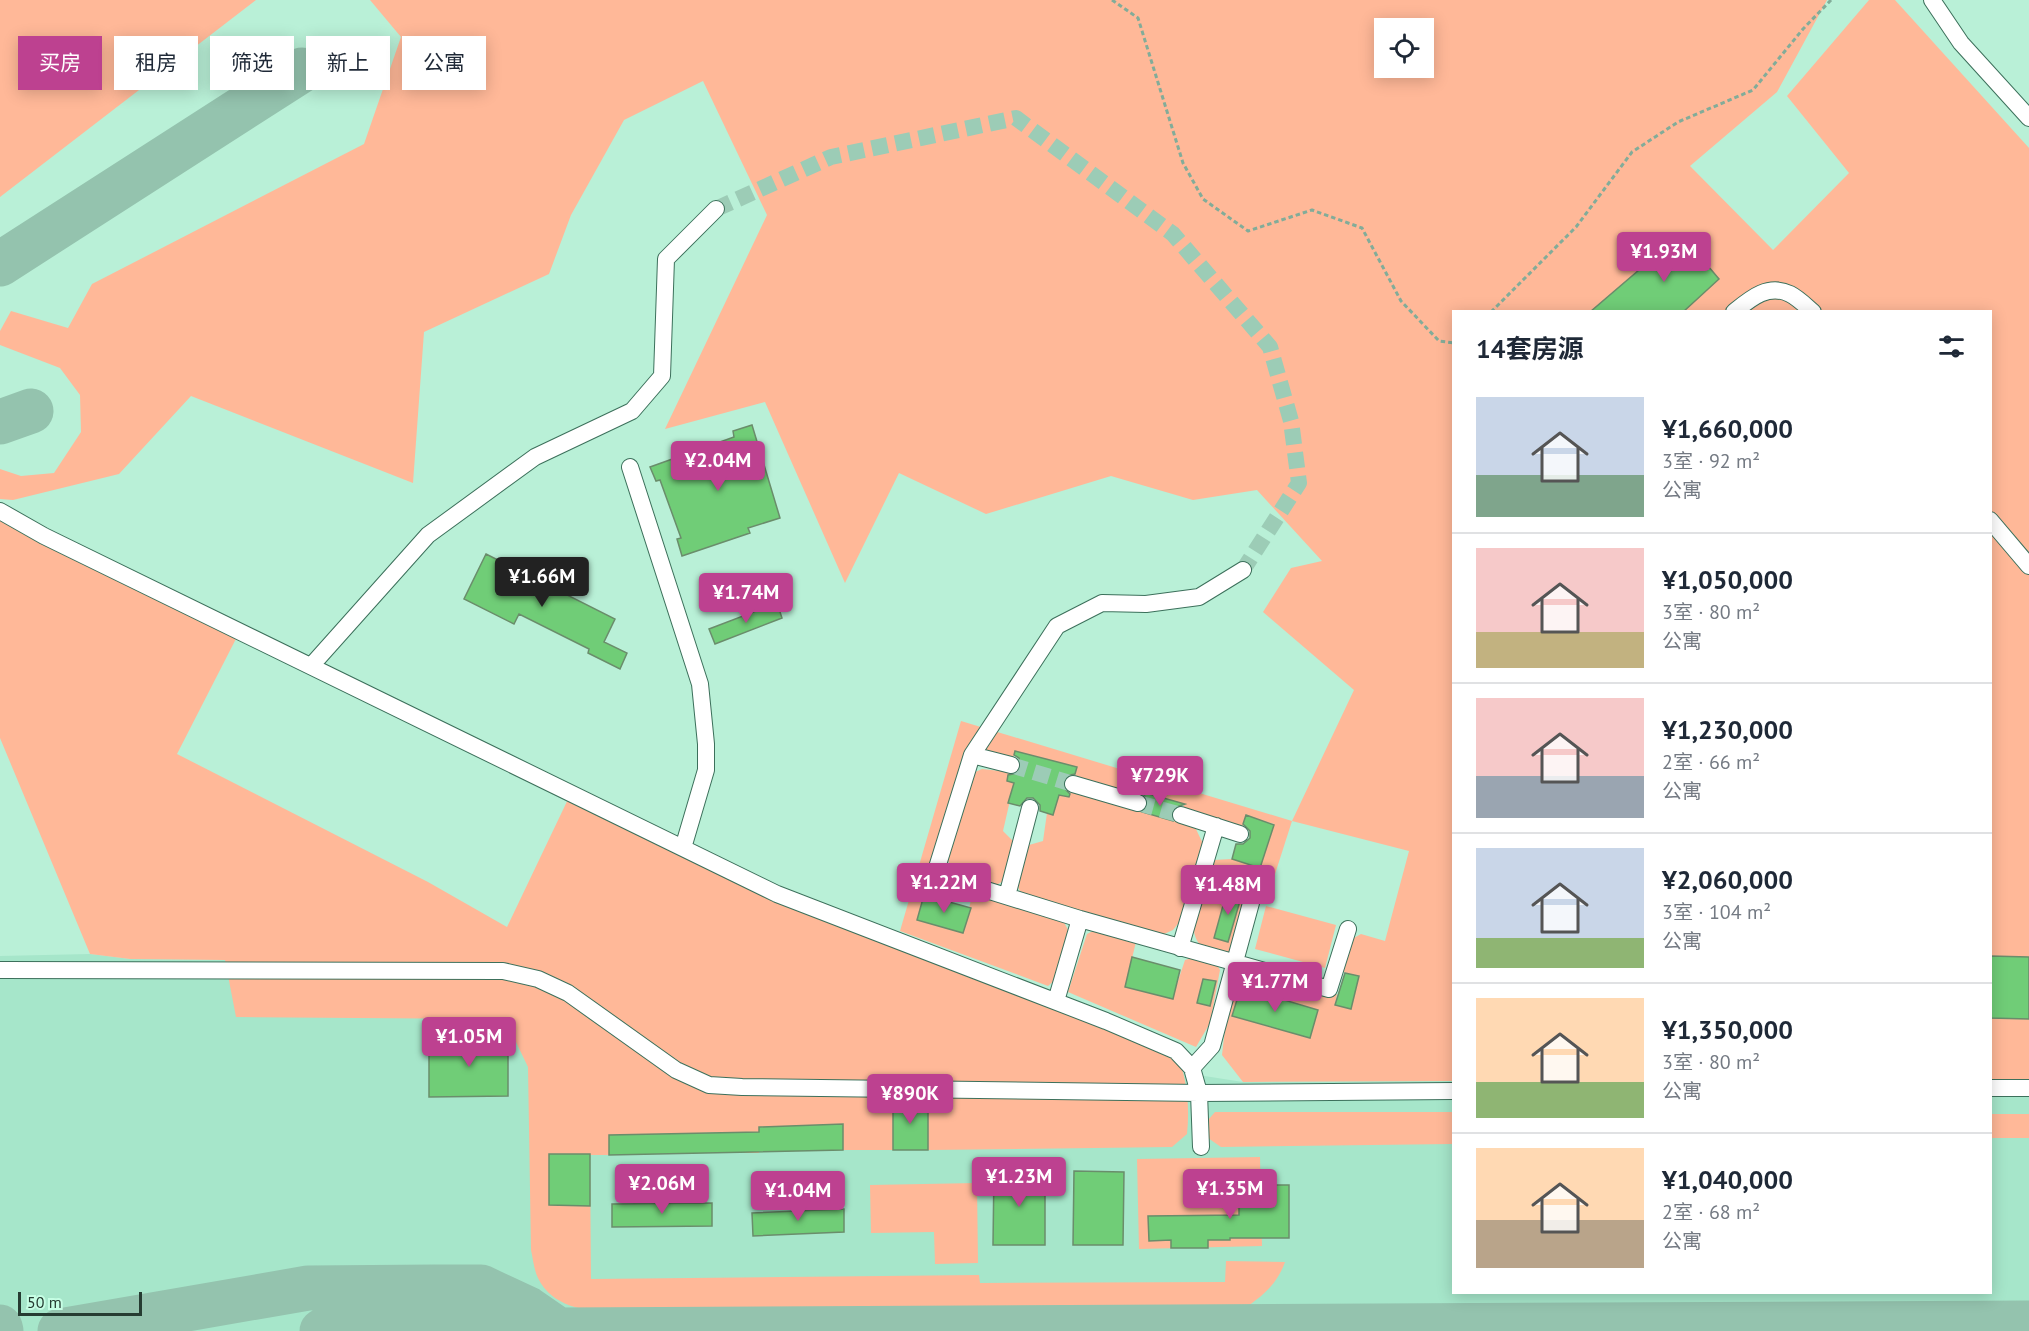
<!DOCTYPE html>
<html lang="zh">
<meta charset="utf-8">
<style>
:root{--surface:#fff;--page:#f2f2f3;--text:#1f2937;--muted:#747a83;--line:#e0e1e3;--accent:#bd4190}
body{margin:0;font-family:"PT Sans","Noto Sans SC",sans-serif;background:var(--page);color:var(--text);height:100vh;display:flex;flex-direction:column;font-size:22px;white-space:nowrap}
*{box-sizing:border-box;margin:0}
p{font-size:20px;color:var(--muted)}
.icon{flex:none;width:33px;height:33px;fill:none;stroke:currentColor;stroke-width:2;stroke-linecap:round;stroke-linejoin:round}
.map{position:relative;flex:1;overflow:hidden}
.side{position:absolute;left:1452px;top:310px;width:540px;height:984px;display:flex;flex-direction:column;background:var(--surface);border-radius:0px;box-shadow:0 3px 15px #0003}
.side>*{flex:none}
.guide{position:absolute;left:18px;top:36px;width:570px;height:54px;display:flex;gap:12px}
.fabs{position:absolute;left:1374px;top:18px;display:grid;gap:12px}
.fabs a{display:grid;place-items:center;width:60px;height:60px;border-radius:0px;background:var(--surface);box-shadow:0 3px 15px #0003;font-size:30px}
.scale{position:absolute;left:18px;bottom:15px;width:124px;box-sizing:border-box;padding-left:6px;border:3px solid #263c32;border-top:0;font-size:16px;line-height:21px;white-space:nowrap;color:#263c32;-webkit-text-stroke:4px #c6fee4;paint-order:stroke}
.price{position:absolute;translate:-50% -51px;padding:0 14px;border-radius:6px;background:var(--accent);color:#fff;font-size:20px;line-height:39px;filter:drop-shadow(0 2px 3px #0008)}
.price::after{content:'';position:absolute;left:50%;top:36px;width:18px;height:14px;margin-left:-9px;background:inherit;clip-path:polygon(0 0,100% 0,50% 100%)}
.price.active{background:#222;color:#fff}
ul{padding:0;list-style:none}
li{display:flex;align-items:center;gap:18px;height:150px;padding:0 24px}
li+li{border-top:2px solid var(--line)}
li span{display:grid;place-items:center;flex:none;width:168px;height:120px;border-radius:0px;color:#555}
li>.icon{margin-inline-start:auto}
span .icon{width:72px;height:72px;fill:#fffc;stroke-width:1}
li b{font-size:26px}
h2{display:flex;justify-content:space-between;align-items:center;height:72px;padding:0 24px;font-size:26px}
.pill{padding:0 21px;border-radius:0px;background:var(--surface);box-shadow:0 3px 15px #0003;font-size:21px;line-height:54px}
.pill.active{background:var(--accent);color:#fff}
.map>svg:first-child{display:block}
.built{fill:#a6e6ca}
.green{fill:#ffb898;fill-rule:evenodd}
.lines{fill:none;stroke-linecap:round;stroke-linejoin:round}
.taxiway{stroke:#94c3ae;stroke-width:45}
.building{fill:#70cd77;stroke:#6a8d6b;stroke-width:1.5}
.minor-tunnel{stroke:#9cccb6;stroke-width:16;stroke-dasharray:16 8;stroke-linecap:butt}
.minor-casing{stroke:#3c705b;stroke-width:18}
.path{stroke:#82ac99;stroke-width:3;stroke-dasharray:4.5 3;stroke-linecap:butt}
.minor{stroke:#fff;stroke-width:16}
</style>
<div class="map">
<svg width="2029" height="1331" viewBox="0 0 2029 1331">
<rect width="100%" height="100%" fill="#b9f0d7"/>
<!-- built -->
<path class="built" d="M90,954l40,5 96,1 959,113 58,9 210,-1 1,212h536l1,-213h38v251h-2029v-375z"/>
<!-- green -->
<path class="green" d="M0,0h256l-256,197z
M370,0h1457l-50,92 -87,74 83,84 76,-77 -62,-77 82,-96h26l134,148v932h-38l-1,-768h-536l-1,769 -210,1 -21,-27 4,-35 13,-45 9,-3 21,6 5,8 -2,10 -31,-9 -9,29 77,22 9,-28 -33,-10 3,-8 10,-4 39,6 -2,11 16,4 8,-33 -16,-4 9,-33 9,-5 24,7 24,-90 -117,-30 -25,78 -18,-3 -16,57c-8,-2 -21,-1 -28,-5 -27,-14 2,-68 9,-88l18,-1 28,8 14,-43 -28,-8 -4,12 -59,-20 1,-4 -42,-12 -2,4 -65,-20 2,-9 -62,-16 -2,7 -44,-13 -52,175 46,13 9,-37 8,-3 81,24 10,18 -16,45 -7,6 -148,-55 61,-210 331,100 62,-131 -91,-78 28,-44 31,-7 -65,-71 -64,10 -82,-24 -125,38 -87,-41 -54,110 -80,-181 -100,27 102,-214 -64,-134 -79,39 -53,95 -22,59 -125,58 -11,151 -222,-87 -72,78 -106,26 -13,-1v-30l21,7 33,-3 27,-41 -1,-37 -20,-27 -60,-23v-14l11,-20 57,17 24,-44 272,-140 37,-107zM1384,28h40v40h-40z
M0,511l240,120 -63,123 251,128 79,45 64,-134 206,101 399,157c11,27 14,54 11,83l-15,13 -244,3v-50h-35v50h-50l-1,-26 -83,3v26h-15l-1,-21 -134,3v20h-19l1,124 388,-4 1,8 245,-1 1,-21 59,1c-9,25 -26,37 -48,51l-625,1c-28,-4 -60,-7 -74,-36 -4,-8 -5,-19 -7,-28l-3,-183 -14,-29 -18,-19 -260,-2 -11,-57 -95,-1 -40,-5 -90,-216z
M982,769l27,3 -2,9 7,2 -11,48 11,11 -12,40 -8,4 -40,-11 -7,-17 26,-85z
M1071,791l124,36 10,21 -24,72 -8,10 -11,5 -136,-40 -6,-4 -3,-6 9,-32 3,-8 14,-4 4,-28 6,1 6,-19 10,2z
M1266,906l70,19 -11,43 -70,-19z
M1099,928l37,14 -11,45 47,12 13,-39 11,-3 20,6 4,7 -10,53 -14,24 -128,-55 19,-58z
M1215,1112h238v32l-232,3 -13,-9v-18z
M1990,1114h39v24h-38z
M1260,1157l2,89 -123,3 -2,-90z
M977,1183l1,80 -43,1 -1,-32 -63,1 -1,-48z"/>
<g class="lines">
<!-- taxiway -->
<path class="taxiway" d="M0,264l302,-194
M0,422l31,-11
M0,1327l1,4
M60,1331l248,-43 128,-1h45l47,22 29,20
M322,1331l1707,-8"/>
</g>
<!-- building -->
<path class="building" d="M1681,234l38,45 -36,33h-93z
M752,425l28,93 -32,10 2,5 -68,23 -5,-17 4,-1 -21,-58 -4,1 -6,-14 84,-30 -1,-6z
M486,554l129,65 -11,23 23,11 -7,16 -32,-16 1,-4 -70,-35 -5,10 -50,-25z
M777,603l5,15 -67,26 -6,-15z
M1015,751l62,16 -2,7 -9,2 -3,5v6l7,7 -1,3 -10,-2 -6,20 -13,-4v-6l-7,-7h-6l-7,8 -12,-3 6,-20 -7,-2 1,-6 10,-2 3,-6 -2,-9 -5,-3z
M1142,792l43,12 -11,4 -3,4 2,9 -31,-9 6,-6v-5z
M1246,815l28,10 -14,43 -28,-9 4,-15h7l7,-6v-7l-7,-7z
M1227,891l15,3 -14,48 -14,-4z
M924,895l47,13 -8,25 -46,-13z
M1990,956l39,1v62l-39,-1z
M1132,957l48,13 -7,29 -48,-12z
M1345,973l14,3 -8,33 -16,-4z
M1203,979l13,2 -6,25 -13,-3z
M1241,987l77,23 -8,28 -78,-22z
M508,1038v58l-79,1v-58z
M893,1100h35v50h-35z
M843,1124v26l-234,5v-20l150,-3v-5z
M549,1154h41v52l-41,-1z
M994,1170h51v75h-52z
M1074,1171l50,1 -1,73h-50z
M1239,1185h50v53h-59v2h-22v8h-37v-8l-22,1 -1,-25 91,-1z
M712,1203v23l-100,1v-23z
M844,1209v23l-91,4 -1,-23z"/>
<g class="lines">
<!-- minor-tunnel -->
<path class="minor-tunnel" d="M716,209l115,-52 185,-39 157,116 97,113 21,74 8,62 -56,87
M1011,765l62,19
M1138,803l43,12"/>
<defs>
<path id="minor" d="M1932,0l29,43 68,75
M1734,312c16,-13 34,-29 56,-18 8,4 16,12 23,18
M630,467l70,217 6,60v26l-23,78
M0,511l44,25 733,358 329,127 70,30 16,17 7,25 2,54
M1990,520l39,46
M311,666l117,-131 107,-78 97,-46 30,-35 4,-117 50,-50
M972,755l85,-129 45,-23 44,1 53,-7 44,-27
M1011,765l-39,-10 -37,119 145,45 249,70 19,-60
M1073,784l65,19
M1181,815l59,19
M1007,896l23,-88
M1180,948l36,-122
M0,970l503,1 35,8 30,14 108,77 33,15 33,2 457,6 255,-2
M1056,1001l24,-82
M1192,1068l20,-22 39,-143
M1990,1088h39"/>
</defs>
<!-- minor casing -->
<use href="#minor" class="minor-casing"/>
<!-- path -->
<path class="path" d="M1112,0l26,18 45,145 20,36 45,32 64,-21 50,18 39,73 38,40 15,2
M1491,312l85,-85 56,-75 46,-30 75,-32 50,-61 28,-29"/>
<!-- minor -->
<use href="#minor" class="minor"/>
</g>
</svg>
<div class="fabs">
<a><svg class="icon" aria-label="locate" viewBox="0 0 24 24"><circle cx="12" cy="12" r="6"/><path d="M12 2v4M12 18v4M2 12h4M18 12h4"/></svg></a>
</div>
<div class="scale">50 m</div>
<b class="price" style="left:1664px;top:283px">¥1.93M</b>
<b class="price" style="left:718px;top:492px">¥2.04M</b>
<b class="price active" style="left:542px;top:608px">¥1.66M</b>
<b class="price" style="left:746px;top:624px">¥1.74M</b>
<b class="price" style="left:1160px;top:807px">¥729K</b>
<b class="price" style="left:944px;top:914px">¥1.22M</b>
<b class="price" style="left:1228px;top:916px">¥1.48M</b>
<b class="price" style="left:1275px;top:1013px">¥1.77M</b>
<b class="price" style="left:469px;top:1068px">¥1.05M</b>
<b class="price" style="left:910px;top:1125px">¥890K</b>
<b class="price" style="left:1019px;top:1208px">¥1.23M</b>
<b class="price" style="left:662px;top:1215px">¥2.06M</b>
<b class="price" style="left:1230px;top:1220px">¥1.35M</b>
<b class="price" style="left:798px;top:1222px">¥1.04M</b>
<div class="guide">
<a class="pill active">买房</a>
<a class="pill">租房</a>
<a class="pill">筛选</a>
<a class="pill">新上</a>
<a class="pill">公寓</a>
</div>
<section class="side">
<h2>14套房源<svg class="icon" aria-label="filters" viewBox="0 0 24 24"><path d="M4 7h16M4 17h16"/><circle cx="9" cy="7" r="2"/><circle cx="15" cy="17" r="2"/></svg></h2>
<ul>
<li><span style="background:linear-gradient(#c9d6e8 65%,#7fa58c 0)"><svg class="icon" aria-label="home" viewBox="0 0 24 24"><path d="M3 11l9-7 9 7M6 9v11h12V9"/></svg></span><div><b>¥1,660,000</b><p>3室 · 92 m²</p><p>公寓</p></div></li>
<li><span style="background:linear-gradient(#f6c9c9 70%,#c2b280 0)"><svg class="icon" aria-label="home" viewBox="0 0 24 24"><path d="M3 11l9-7 9 7M6 9v11h12V9"/></svg></span><div><b>¥1,050,000</b><p>3室 · 80 m²</p><p>公寓</p></div></li>
<li><span style="background:linear-gradient(#f6c9c9 65%,#9aa5b1 0)"><svg class="icon" aria-label="home" viewBox="0 0 24 24"><path d="M3 11l9-7 9 7M6 9v11h12V9"/></svg></span><div><b>¥1,230,000</b><p>2室 · 66 m²</p><p>公寓</p></div></li>
<li><span style="background:linear-gradient(#c9d6e8 75%,#8fb573 0)"><svg class="icon" aria-label="home" viewBox="0 0 24 24"><path d="M3 11l9-7 9 7M6 9v11h12V9"/></svg></span><div><b>¥2,060,000</b><p>3室 · 104 m²</p><p>公寓</p></div></li>
<li><span style="background:linear-gradient(#ffd9b3 70%,#8fb573 0)"><svg class="icon" aria-label="home" viewBox="0 0 24 24"><path d="M3 11l9-7 9 7M6 9v11h12V9"/></svg></span><div><b>¥1,350,000</b><p>3室 · 80 m²</p><p>公寓</p></div></li>
<li><span style="background:linear-gradient(#ffd9b3 60%,#b9a48a 0)"><svg class="icon" aria-label="home" viewBox="0 0 24 24"><path d="M3 11l9-7 9 7M6 9v11h12V9"/></svg></span><div><b>¥1,040,000</b><p>2室 · 68 m²</p><p>公寓</p></div></li>
</ul>
</section>
</div>
